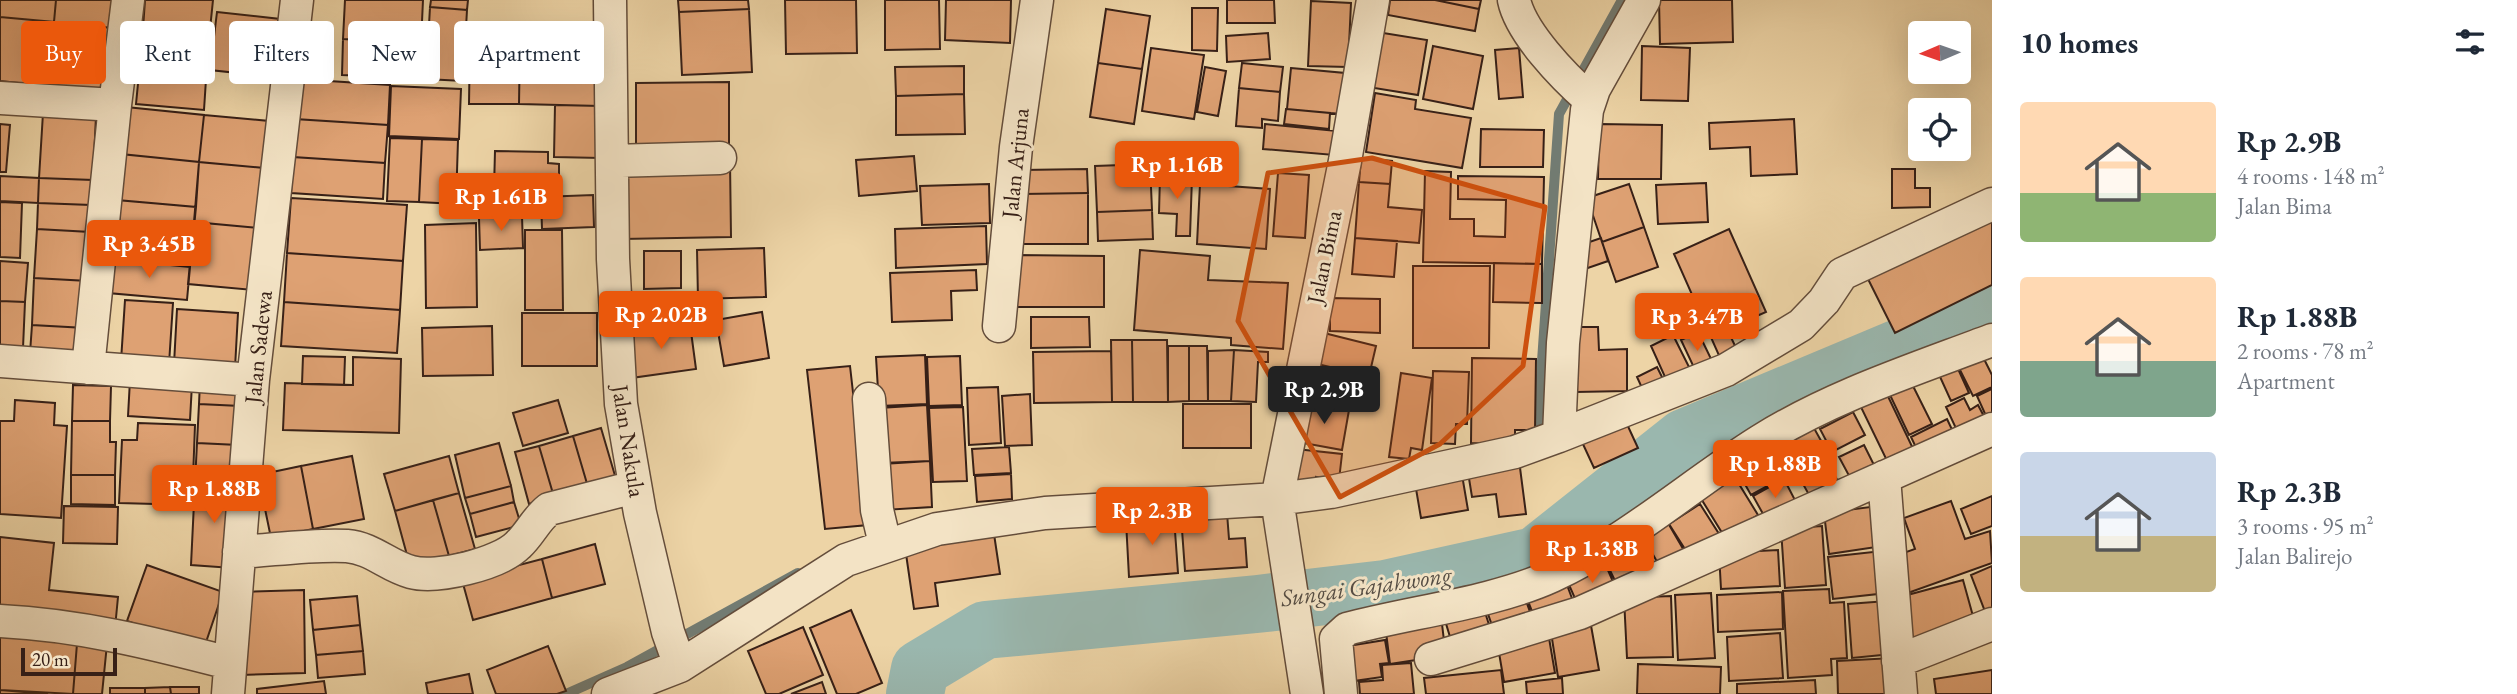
<!DOCTYPE html>
<meta charset="utf-8">
<style>
:root{--surface:#fff;--page:#f6f6f7;--text:#1f2937;--muted:#747a83;--accent:#ea580c}
body{margin:0;font-family:"EB Garamond",serif;background:var(--page);color:var(--text);height:100vh;display:flex;flex-direction:column;font-size:26px;white-space:nowrap}
*{box-sizing:border-box;margin:0}
p{font-size:23px;color:var(--muted)}
.icon{flex:none;width:38px;height:38px;fill:none;stroke:currentColor;stroke-width:2;stroke-linecap:round;stroke-linejoin:round}
.map{position:relative;flex:1;overflow:hidden}
.panel{display:flex;flex-direction:column;background:var(--surface);width:525px}
.panel>*{flex:none}
.guide{position:absolute;left:21px;top:21px;width:665px;height:63px;display:flex;gap:14px}
.needle{width:46px;rotate:268deg}
.tools{position:absolute;left:1908px;top:21px;display:grid;gap:14px}
.tools a{display:grid;place-items:center;width:63px;height:63px;border-radius:7px;background:var(--surface);box-shadow:0 7px 28px #0002;font-size:35px}
.scale{position:absolute;left:21px;bottom:18px;width:96px;box-sizing:border-box;padding-left:7px;border:4px solid #372017;border-top:0;font-size:19px;line-height:24px;white-space:nowrap;color:#372017;-webkit-text-stroke:5px #f3e3c5;paint-order:stroke}
.price{position:absolute;translate:-50% -60px;padding:0 16px;border-radius:7px;background:var(--accent);color:#fff;font-size:23px;line-height:46px;filter:drop-shadow(0 2px 4px #0008)}
.price::after{content:'';position:absolute;left:50%;top:42px;width:21px;height:16px;margin-left:-10px;background:inherit;clip-path:polygon(0 0,100% 0,50% 100%)}
.price.selected{background:#222;color:#fff}
ul{padding:0;list-style:none}
li{display:flex;align-items:center;gap:21px;height:175px;padding:0 28px}
li span{display:grid;place-items:center;flex:none;width:196px;height:140px;border-radius:7px;color:#555}
li>.icon{margin-inline-start:auto}
span .icon{width:84px;height:84px;fill:#fffc;stroke-width:1}
li b{font-size:30px}
h2{display:flex;justify-content:space-between;align-items:center;height:84px;padding:0 28px;font-size:30px}
.chip{padding:0 24px;border-radius:7px;background:var(--surface);box-shadow:0 7px 28px #0002;font-size:24px;line-height:63px}
.chip.selected{background:var(--accent);color:#fff}
main{display:flex;flex:1;min-height:0}
.map>svg:first-child{display:block}
.lines{fill:none;stroke-linecap:round;stroke-linejoin:round}
.stream{stroke:#727b72;stroke-width:10}
.river{stroke:#9ab7ae;stroke-width:58}
.building{fill:#dea173;stroke:#372017;stroke-width:2}
.minor-casing{stroke:#644d3b;stroke-width:35}
.minor{stroke:#f3e3c5;stroke-width:32}
.marked{fill:#cd500e;fill-opacity:0.2;stroke:#cd500e;stroke-width:5;stroke-linejoin:round}
.labels{text-anchor:middle;dominant-baseline:central;stroke-width:6;stroke-linejoin:round;paint-order:stroke}
.street-label{font-size:23px;fill:#372017;stroke:#f3e3c5}
.water-label{font-size:24px;font-style:italic;fill:#554d44;stroke:#f3e3c5}
</style>
<main>
<div class="map">
<svg width="1992" height="694" viewBox="0 0 1992 694">
<rect width="100%" height="100%" fill="#edd4a6"/>
<filter id="stains"><feTurbulence type="fractalNoise" baseFrequency=".00286" numOctaves="4"/><feColorMatrix values="0 0 0 0 .2 0 0 0 0 .09 0 0 0 0 .02 0 0 0 .5 -.17"/></filter>
<radialGradient id="worn" r=".72"><stop offset=".6" stop-color="#630" stop-opacity="0"/><stop offset="1" stop-color="#630" stop-opacity=".3"/></radialGradient>
<g class="lines">
<!-- stream -->
<path class="stream" d="M1533,437l4,-3 22,-320 63,-114
M566,694l61,-27 171,-94"/>
<!-- river -->
<path class="river" d="M915,694l5,-25 65,-39 272,-26 128,-15 150,-33 149,-118 308,-129"/>
</g>
<!-- building -->
<path class="building" d="M0,0h56l-2,22 -54,-5z
M56,0h59l-3,28 -58,-6z
M145,0h68l-5,49 -66,-6z
M345,0h78l-2,43 -78,-4z
M431,0h37l-1,10 -37,-3z
M678,0h70l1,9 -70,3z
M785,0h71l1,53 -71,1z
M885,0h54l1,49 -55,1z
M946,0h65l-1,43 -65,-3z
M1227,0h47l1,23h-48z
M1390,0h45l44,9 -4,22 -87,-16z
M1435,0h46l-2,9z
M1659,0h73l1,42 -73,2z
M1311,1l40,2 -3,64 -40,-1z
M430,7l37,3 -4,71 -37,-2z
M1192,8h26l-1,43 -25,-1z
M749,9l3,63 -70,3 -3,-63z
M1106,9l44,7 -8,53 -44,-6z
M217,12l72,8 -7,58 -72,-8z
M0,17l54,5 -7,64 -47,-5z
M54,22l58,6 -7,64 -58,-6z
M1377,32l50,8 -9,55 -50,-8z
M1268,33l2,26 -43,3 -1,-26z
M343,39l78,4 -2,35 -77,-3z
M470,40l50,1 -1,63h-50z
M520,41l82,1 -1,64 -82,-2z
M142,43l66,6 -4,61 -68,-6z
M1433,46l50,10 -10,53 -50,-10z
M1642,46l48,2 -2,53 -47,-1z
M1151,48l53,7 -10,64 -52,-8z
M1519,48l4,49 -24,2 -4,-49z
M1098,63l44,6 -8,55 -44,-7z
M1242,63l41,4 -3,25 -41,-4z
M964,66v28l-68,2 -1,-29z
M1205,67l21,4 -8,45 -21,-4z
M1291,68l54,5 -4,41 -54,-5z
M298,79l92,6 -2,40 -93,-6z
M729,82v71h-93v-70z
M391,86l70,3 -2,50 -70,-3z
M1239,88l41,4 -2,29 -16,-2v9l-26,-2z
M1375,93l41,7 -1,9 56,9 -9,50 -96,-16z
M964,94l1,40 -69,1v-39z
M555,105l46,1v52l-47,-1z
M126,107l78,8 -5,47 -78,-8z
M1286,109l44,4 -1,16 -45,-5z
M43,113l53,3 -3,64 -54,-2z
M204,115l65,6 -5,47 -65,-6z
M295,119l93,6 -3,38 -92,-6z
M1794,119l3,55 -46,2 -1,-29 -40,2 -1,-26z
M0,124l10,1 -4,47h-6z
M1265,124l72,7 -3,24 -71,-6z
M1599,124l63,1 -1,54h-63z
M1481,129l63,1 -1,37h-63z
M390,138l32,1 -3,63 -32,-1z
M422,139l36,1 -2,64 -37,-2z
M495,151l53,1v11l11,1v26l-65,-1z
M121,154l78,8 -3,45 -79,-7z
M914,156l3,35 -58,5 -3,-36z
M293,157l92,6 -2,36 -92,-6z
M1361,158l31,3 -2,23 -31,-2z
M199,162l65,6 -5,60 -65,-6z
M730,162l1,75 -109,2v-75z
M1150,164l2,46 -55,2 -2,-46z
M1087,169l1,24 -66,1v-24z
M1892,169h23v19h15v19l-38,1z
M1425,171l26,1 -1,47h24v17l31,1 1,-37 -48,-1v-23l86,1 -2,87 -119,-2z
M1278,173l31,2 -4,63 -32,-2z
M0,176l39,2 -1,25 -38,-2z
M1160,176l32,1 -2,59h-14l1,-22 -18,-1z
M39,178l54,2 -2,25 -53,-2z
M1359,182l31,2 -2,23 34,3 -3,33 -64,-5z
M1706,183l2,39 -50,2 -2,-39z
M989,184l1,39 -68,2 -2,-39z
M1200,184l70,5 -4,60 -69,-5z
M1629,184l15,43 -42,15 -15,-44z
M1088,193v51h-65l-1,-50z
M593,195l1,32 -52,2 -1,-32z
M291,198l116,7 -4,56 -116,-8z
M117,200l79,7 -6,60 -79,-8z
M0,202l22,1 -2,55 -20,-1z
M38,203l53,2 -1,27 -53,-3z
M1152,210l1,29 -55,2 -1,-29z
M522,216l1,32 -43,2 -1,-32z
M1992,220v65l-97,48 -31,-62z
M194,222l65,6 -6,62 -65,-6z
M476,223l1,84 -51,1 -1,-83z
M986,226l1,38 -91,4 -1,-39z
M1644,227l14,40 -42,15 -14,-40z
M37,229l53,3 -2,49 -54,-3z
M1729,229l37,83 -39,17 11,23 -17,8 -47,-106z
M525,230h37l1,80h-38z
M1355,238l42,3 -3,36 -42,-3z
M1601,238l7,23 -26,9 -7,-23z
M764,248l2,49 -68,2 -1,-49z
M1140,250l70,6 -2,24 80,3 -5,66 -52,-4v-7l-97,-8z
M644,251h37v37l-37,1z
M287,253l116,8 -3,49 -116,-8z
M1016,255l88,1v51h-88z
M111,259l79,8 -3,33 -79,-7z
M0,261l28,2 -3,39 -25,-1z
M1494,263l48,1v39l-49,-1z
M1413,266h77l-1,82h-76z
M976,270l1,20 -26,1 1,29 -60,2 -2,-49z
M34,278l54,3 -3,47 -53,-3z
M1330,298l50,1v34l-50,-2z
M125,300l48,3 -4,61 -48,-3z
M0,301l25,1 -2,46 -23,-1z
M284,302l116,8 -3,43 -116,-7z
M177,309l61,4 -3,55 -61,-4z
M762,312l7,46 -45,8 -8,-46z
M522,313h75v53h-75z
M1031,317h58l1,30 -59,1z
M690,324l6,45 -65,9 -5,-46z
M32,325l53,3 -2,28 -53,-3z
M492,326l1,49 -70,1 -1,-48z
M1575,327h23l1,23 28,-1v42l-51,1z
M1698,332l16,33 -17,9 -16,-34z
M1324,333l52,13 -7,30 -52,-12z
M1673,335l21,42 -24,11 -19,-42z
M1111,340h21l1,62h-21z
M1132,340h35l1,62h-35z
M1168,346h21v55l-21,1z
M1189,346h18l1,55h-19z
M1234,350l34,2v10h-10l-2,40 -25,-1z
M1234,350l-3,51h-23v-50z
M1111,351l1,51 -78,1 -1,-51z
M1981,353l11,22v12l-19,9 -16,-32z
M925,355l2,49 -48,2 -3,-49z
M303,356l42,1 -1,28 -42,-1z
M960,356l2,49 -33,1 -2,-49z
M353,357l48,2 -2,74 -116,-3 2,-47 68,2z
M1472,358l64,1 -1,71h-20v14l-44,-1z
M1954,360l15,33 -18,8 -15,-33z
M850,366l18,159 -43,4 -18,-159z
M1657,367l11,22 -21,10 -10,-22z
M1312,369l42,9 -7,31 -42,-9z
M1433,371l36,1 -2,52h-11l-1,20 -24,-1z
M1401,373l31,5 -10,72 -11,-2 -2,11 -20,-2z
M130,380l62,4 -2,36 -62,-4z
M200,382l41,2 -1,22 -41,-2z
M1912,384l20,40 -23,11 -19,-40z
M73,385l38,1 -1,35h-38z
M998,387l3,56 -32,2 -2,-57z
M1884,388l34,71 -26,12 -34,-70z
M1992,389v37l-1,1 -14,-31z
M1030,394l2,51 -27,1 -3,-50z
M1964,398l6,12 8,-5 10,19 -28,13 -14,-30z
M15,400l40,3 -1,22 13,1 -6,92 -61,-4v-93h14z
M558,400l10,33 -45,13 -10,-33z
M1305,403l44,7 -7,40 -44,-8z
M199,404l41,2 -2,39 -41,-2z
M1183,404h68v44h-68z
M927,405l3,56 -48,2 -3,-55z
M963,407l4,74 -34,1 -4,-74z
M1853,412l12,23 -33,17 -12,-23z
M1947,419l9,19 -36,18 -9,-19z
M72,421h38v21h6l-1,33h-44z
M1810,421l14,25 -35,19 -14,-25z
M1626,422l12,26 -44,20 -12,-26z
M138,423l57,2 -3,80 -73,-2 3,-63h15z
M601,428l15,51 -28,8 -15,-51z
M573,436l15,51 -34,10 -15,-51z
M197,443l41,2 -2,39 -41,-2z
M499,443l12,43 -46,12 -10,-43z
M1864,445l14,28 -24,12 -15,-28z
M539,446l15,51 -25,7 -14,-52z
M1764,446l18,32 -31,17 -18,-32z
M1009,447l2,26 -37,2 -2,-26z
M1296,449l46,5 -3,26 -23,-3v6l-23,-3z
M1821,450l20,37 -28,15 -20,-36z
M352,456l12,63 -51,10 -12,-63z
M449,456l10,37 -64,18 -11,-37z
M1519,460l7,54 -27,3 -3,-23 -24,3 -5,-31z
M930,461l2,46 -48,3 -2,-46z
M301,466l12,63 -42,9 -13,-63z
M1461,469l7,41 -47,8 -7,-41z
M1731,471l27,44 -34,21 -27,-44z
M1011,474l1,25 -35,3 -2,-26z
M71,475h44v30l-44,-1z
M1784,479l13,25 -30,17 -14,-25z
M195,482l41,2 -4,84 -41,-3z
M511,486l3,16 -44,12 -5,-16z
M459,493l16,56 -26,7 -16,-56z
M1992,496v30l-21,8 -10,-25z
M433,500l16,56 -39,10 -15,-55z
M1951,501l14,38 25,-8 2,32 -87,31 -13,-37 23,-8 -11,-31z
M514,502l7,23 -45,12 -6,-23z
M1700,504l21,33 -31,20 -21,-33z
M64,506l54,1 -1,37 -54,-1z
M1878,506l5,40 -54,8 -5,-41z
M1227,513l2,26 16,-1 2,29 -62,4 -4,-55z
M1174,517l4,56 -49,4 -3,-56z
M1668,523l21,36 -25,15 -21,-37z
M1822,526l4,59 -41,3 -4,-59z
M994,534l6,40 -65,9 3,23 -24,3 -9,-62z
M0,537l54,6 -5,47 69,7 -3,31 -115,-12z
M1642,537l16,36 -38,18 -17,-35z
M595,544l10,40 -53,14 -10,-39z
M1778,550l2,36 -59,3 -2,-36z
M1882,551l5,42 -54,6 -5,-42z
M542,559l10,39 -79,22 -11,-40z
M1604,561l14,32 -38,17 -14,-32z
M147,565l76,27 -19,56 -77,-27z
M1992,566v45l-6,3 -15,-39z
M1963,580l13,47 -64,18 -12,-48z
M1567,585l9,24 -39,15 -9,-23z
M1829,589l1,14 14,-1 3,56 -16,1 1,16 -44,3 -5,-87z
M304,590l1,83 -65,2 -2,-83z
M1782,592l1,37 -65,3 -1,-37z
M1711,593l4,65 -37,2 -3,-65z
M357,596l3,29 -47,5 -3,-30z
M1671,596l2,61 -46,1 -3,-60z
M1525,598l9,25 -38,14 -9,-26z
M1887,601l5,53 -40,4 -4,-54z
M1482,603l11,34 -39,13 -10,-33z
M851,610l31,73 -26,11h-19l-27,-66z
M1590,620l9,50 -41,7 -8,-51z
M0,624l78,7 -5,63 -73,-4z
M1442,624l3,25 -16,9 -39,6 -4,-32z
M360,625l3,26 -47,4 -3,-25z
M803,627l20,48 -44,19h-13l-18,-43z
M78,631l30,3 -6,60h-29z
M1780,633l3,45 -54,3 -2,-44z
M1549,638l6,35 -51,9 -6,-35z
M1385,640l4,23 -9,1 2,13 -28,4 -6,-35z
M548,646l18,45 -9,3h-61l-9,-24z
M363,651l2,23 -47,4 -2,-23z
M1893,658l2,36h-57l-1,-33z
M1411,663l3,31h-54l-1,-12 24,-2 -1,-15z
M1638,664l83,3 -1,27h-83z
M1501,670l3,24h-78l-2,-16z
M1992,670v24h-56l-2,-15z
M469,674l4,20h-45l-2,-11z
M1562,678l1,16h-36l-1,-12z
M1815,680l1,14h-79v-10z
M324,681l2,13h-69v-5z
M822,682l4,12h-35z
M170,687h29v7h-28z
M170,687l1,7h-26v-6z
M110,688h35v6h-35z
M0,690l48,4h-48z"/>
<g class="lines">
<defs>
<path id="minor" d="M610,0l3,259 8,145 19,109 28,119 12,34
M1514,0c7,33 50,77 75,99
M0,98l115,7 -27,263
M115,105l13,-105
M612,161l108,-3
M999,326l17,-179 21,-147
M0,361l253,19
M869,399l8,111 8,34
M1559,436l167,-66 75,-45 23,-24 18,-27 150,-70
M1884,477l17,217
M239,552c35,-2 73,-8 108,-6 25,2 41,20 64,26 26,7 88,-8 107,-27 12,-11 18,-26 31,-36l86,-22
M0,621c80,4 152,22 229,42
M1431,659l149,-46 412,-184
M1898,661l94,-37
M228,694l25,-314 44,-380
M608,694l72,-28 166,-106 91,-31 108,-16 232,-14 54,-7 184,-40 44,-16 4,-93 24,-233 7,-21 50,-89
M1307,694l-30,-195 68,-338 28,-161
M1341,694l-5,-55 11,-10c63,-17 146,-26 205,-53 75,-34 138,-91 208,-135 72,-45 153,-71 232,-101"/>
</defs>
<!-- minor casing -->
<use href="#minor" class="minor-casing"/>
<!-- minor -->
<use href="#minor" class="minor"/>
</g>
<!-- marked area -->
<path class="marked" d="M1372,158l173,49 -22,159 -83,78 -100,53 -102,-176 30,-148z"/>
<g class="labels">
<!-- street labels -->
<g class="street-label">
<text transform="translate(1015 163) rotate(-84)">Jalan Arjuna</text>
<text transform="translate(1324 257) rotate(-78)">Jalan Bima</text>
<text transform="translate(258 347) rotate(-84)">Jalan Sadewa</text>
<text transform="translate(629 441) rotate(81)">Jalan Nakula</text>
</g>
<!-- water labels -->
<g class="water-label">
<text transform="translate(1366 586) rotate(-8)">Sungai Gajahwong</text>
</g>
</g>
<rect width="100%" height="100%" filter="url(#stains)"/>
<rect width="100%" height="100%" fill="url(#worn)"/>
</svg>
<div class="tools">
<a><svg class="needle" viewBox="-14 -14 28 28"><path d="M0-13l5 13h-10z" fill="#e53935"/><path d="M0 13l5-13h-10z" fill="#747a83"/></svg></a>
<a><svg class="icon" aria-label="locate" viewBox="0 0 24 24"><circle cx="12" cy="12" r="6"/><path d="M12 2v4M12 18v4M2 12h4M18 12h4"/></svg></a>
</div>
<div class="scale">20 m</div>
<b class="price" style="left:1177px;top:201px">Rp 1.16B</b>
<b class="price" style="left:501px;top:233px">Rp 1.61B</b>
<b class="price" style="left:149px;top:280px">Rp 3.45B</b>
<b class="price" style="left:661px;top:351px">Rp 2.02B</b>
<b class="price" style="left:1697px;top:353px">Rp 3.47B</b>
<b class="price selected" style="left:1324px;top:426px">Rp 2.9B</b>
<b class="price" style="left:1775px;top:500px">Rp 1.88B</b>
<b class="price" style="left:214px;top:525px">Rp 1.88B</b>
<b class="price" style="left:1152px;top:547px">Rp 2.3B</b>
<b class="price" style="left:1592px;top:585px">Rp 1.38B</b>
<div class="guide">
<a class="chip selected">Buy</a>
<a class="chip">Rent</a>
<a class="chip">Filters</a>
<a class="chip">New</a>
<a class="chip">Apartment</a>
</div>
</div>
<section class="panel">
<h2>10 homes<svg class="icon" aria-label="filters" viewBox="0 0 24 24"><path d="M4 7h16M4 17h16"/><circle cx="9" cy="7" r="2"/><circle cx="15" cy="17" r="2"/></svg></h2>
<ul>
<li><span style="background:linear-gradient(#ffd9b3 65%,#8fb573 0)"><svg class="icon" aria-label="home" viewBox="0 0 24 24"><path d="M3 11l9-7 9 7M6 9v11h12V9"/></svg></span><div><b>Rp 2.9B</b><p>4 rooms · 148 m²</p><p>Jalan Bima</p></div></li>
<li><span style="background:linear-gradient(#ffd9b3 60%,#7fa58c 0)"><svg class="icon" aria-label="home" viewBox="0 0 24 24"><path d="M3 11l9-7 9 7M6 9v11h12V9"/></svg></span><div><b>Rp 1.88B</b><p>2 rooms · 78 m²</p><p>Apartment</p></div></li>
<li><span style="background:linear-gradient(#c9d6e8 60%,#c2b280 0)"><svg class="icon" aria-label="home" viewBox="0 0 24 24"><path d="M3 11l9-7 9 7M6 9v11h12V9"/></svg></span><div><b>Rp 2.3B</b><p>3 rooms · 95 m²</p><p>Jalan Balirejo</p></div></li>
</ul>
</section>
</main>
